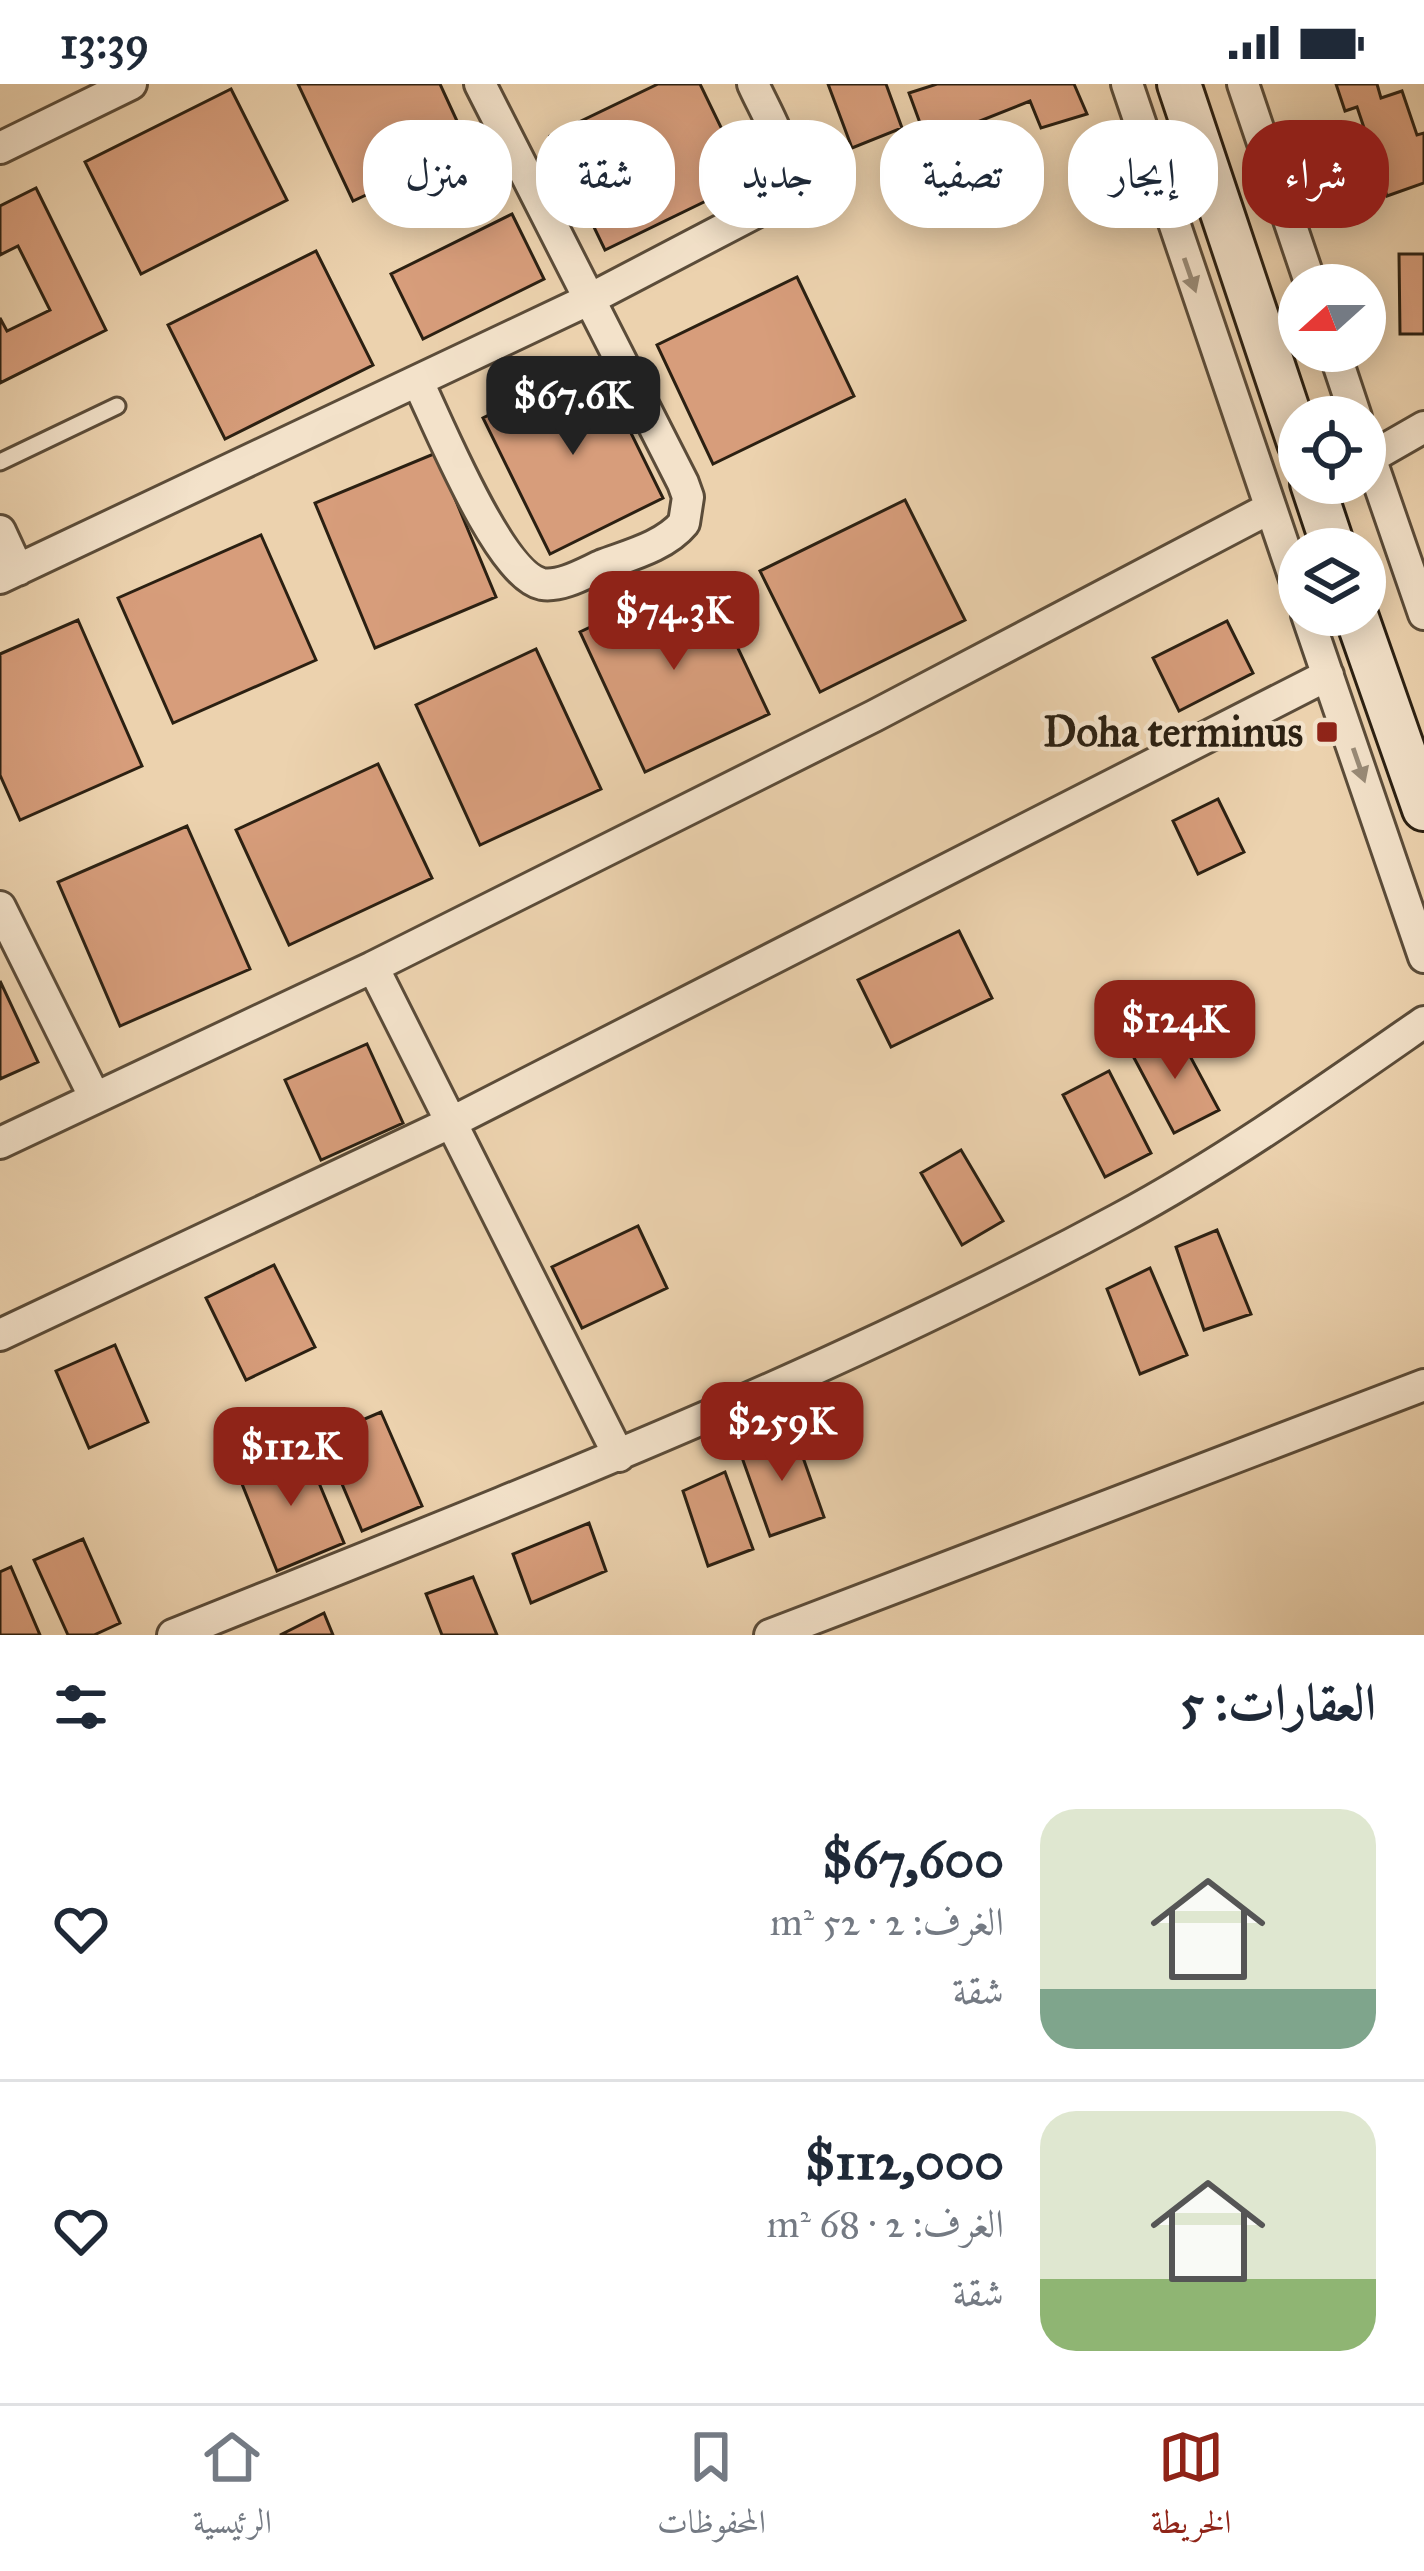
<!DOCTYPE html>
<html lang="ar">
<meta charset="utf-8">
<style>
:root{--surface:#fff;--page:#f2f2f3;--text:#1f2937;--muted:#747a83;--line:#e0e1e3;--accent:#8f2418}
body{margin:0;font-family:"IM FELL Great Primer",Amiri,serif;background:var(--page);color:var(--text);direction:rtl;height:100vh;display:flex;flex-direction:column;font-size:45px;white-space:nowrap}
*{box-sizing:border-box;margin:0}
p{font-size:39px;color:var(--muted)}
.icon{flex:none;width:66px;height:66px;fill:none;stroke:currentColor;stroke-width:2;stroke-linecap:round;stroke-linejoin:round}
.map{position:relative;height:1551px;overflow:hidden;direction:ltr}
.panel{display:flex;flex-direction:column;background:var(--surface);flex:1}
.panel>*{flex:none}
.top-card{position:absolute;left:36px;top:36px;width:1353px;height:108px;direction:rtl;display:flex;gap:24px}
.needle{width:78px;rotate:249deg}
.fabs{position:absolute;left:1278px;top:180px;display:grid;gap:24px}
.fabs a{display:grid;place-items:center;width:108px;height:108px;border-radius:50%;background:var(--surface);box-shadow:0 6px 30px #0003;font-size:60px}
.price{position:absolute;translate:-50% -102px;padding:0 27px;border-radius:24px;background:var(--accent);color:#fff;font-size:39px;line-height:78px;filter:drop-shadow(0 3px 6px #0008)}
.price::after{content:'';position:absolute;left:50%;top:72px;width:36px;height:27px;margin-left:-18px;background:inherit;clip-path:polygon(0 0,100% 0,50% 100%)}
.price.current{background:#222;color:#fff}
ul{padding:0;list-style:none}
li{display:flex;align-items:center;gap:36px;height:300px;padding:0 48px}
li+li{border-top:3px solid var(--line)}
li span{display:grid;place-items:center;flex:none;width:336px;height:240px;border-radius:36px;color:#555}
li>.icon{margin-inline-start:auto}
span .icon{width:144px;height:144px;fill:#fffc;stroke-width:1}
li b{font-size:51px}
h2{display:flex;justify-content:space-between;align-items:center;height:144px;padding:0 48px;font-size:51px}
.pill{padding:0 42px;border-radius:48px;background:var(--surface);box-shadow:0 6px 30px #0003;font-size:42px;line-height:108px}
.pill.current{background:var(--accent);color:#fff}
.status{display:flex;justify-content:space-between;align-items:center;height:84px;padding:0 60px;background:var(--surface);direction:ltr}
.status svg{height:33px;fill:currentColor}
.dock{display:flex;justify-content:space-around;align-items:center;height:168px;border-top:3px solid var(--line);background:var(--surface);font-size:33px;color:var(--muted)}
.dock a{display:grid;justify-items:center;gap:6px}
.dock .current{color:var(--accent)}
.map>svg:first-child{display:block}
.building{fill:#d79d7b;stroke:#2b2012;stroke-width:3}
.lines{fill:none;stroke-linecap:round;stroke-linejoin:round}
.service-casing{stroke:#5b4c39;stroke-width:21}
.minor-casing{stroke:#5b4c39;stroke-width:36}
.secondary-casing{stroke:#2b2012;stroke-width:48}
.service{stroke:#f3e2ca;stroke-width:15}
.minor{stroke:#f3e2ca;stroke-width:30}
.secondary{stroke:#f3e2ca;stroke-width:42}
.oneway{fill:#998b77}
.poi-dot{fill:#8f2418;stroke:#f3e2ca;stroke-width:4.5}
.labels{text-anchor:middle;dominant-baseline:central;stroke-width:9;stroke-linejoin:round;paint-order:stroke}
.poi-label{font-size:42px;font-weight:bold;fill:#2b2012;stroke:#f3e2ca;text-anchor:end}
</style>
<div class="status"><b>13:39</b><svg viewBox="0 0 49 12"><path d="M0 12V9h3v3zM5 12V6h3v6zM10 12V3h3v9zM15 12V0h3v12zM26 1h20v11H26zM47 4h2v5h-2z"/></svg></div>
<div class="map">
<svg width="1424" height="1551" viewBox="0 0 1424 1551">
<rect width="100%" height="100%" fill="#ecd2ae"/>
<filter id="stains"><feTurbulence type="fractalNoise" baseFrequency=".00167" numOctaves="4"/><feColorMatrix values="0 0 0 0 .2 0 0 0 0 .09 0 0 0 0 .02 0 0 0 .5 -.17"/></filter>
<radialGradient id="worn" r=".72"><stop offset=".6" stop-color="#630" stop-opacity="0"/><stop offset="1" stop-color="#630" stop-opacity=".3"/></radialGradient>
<!-- building -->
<path class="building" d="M298,0h142l29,63 -116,54z
M658,0h42l47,97 -142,69 -55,-114z
M828,0h58l16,44 -50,20z
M937,0h137l13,30 -46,14 -11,-27 -103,41 -18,-49z
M1336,0h41l4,14 21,-7 15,44 7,-2v50l-37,13 -30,-89 -12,4z
M231,5l56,111 -146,74 -56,-112z
M36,104l70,142 -106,53v-65l7,13 43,-21 -32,-64 -18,9v-49z
M512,130l32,65 -121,60 -32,-65z
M316,167l57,114 -148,74 -57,-114z
M1399,170h25v80h-24z
M797,193l57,119 -141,68 -56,-119z
M596,278l67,136 -113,56 -67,-136z
M436,369l60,144 -121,51 -60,-145z
M905,416l60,120 -145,72 -60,-121z
M261,451l55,125 -143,63 -55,-125z
M703,490l66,140 -124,58 -65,-140z
M78,536l64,146 -122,54 -20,-45v-121z
M1227,537l26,52 -74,38 -26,-53z
M536,565l65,140 -121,56 -64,-140z
M378,680l54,114 -143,67 -53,-115z
M1218,715l26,53 -46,22 -25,-53z
M187,742l63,143 -130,57 -62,-144z
M959,847l33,67 -101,49 -33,-67z
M0,897l38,81 -38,17z
M1176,946l43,80 -45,23 -42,-79z
M367,960l36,79 -82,37 -36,-80z
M1109,987l42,82 -46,24 -42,-82z
M961,1066l42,71 -41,24 -41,-72z
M638,1142l29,62 -85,40 -30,-61z
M1217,1146l34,84 -47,16 -28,-83z
M274,1181l41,82 -69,33 -40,-82z
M1150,1184l37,87 -47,19 -33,-85z
M115,1261l33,77 -59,26 -33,-77z
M381,1328l41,94 -60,25 -40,-94z
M794,1348l30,85 -54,19 -30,-84z
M304,1363l40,96 -67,28 -39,-97z
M725,1388l28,77 -45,17 -25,-75z
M589,1439l17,48 -75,32 -18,-49z
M83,1455l37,84 -26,12h-26l-34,-75z
M11,1483l29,68h-40v-63z
M473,1493l24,58h-55l-16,-41z
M324,1529l9,22h-53z"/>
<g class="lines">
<defs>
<path id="service" d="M0,378l117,-56"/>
<path id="minor" d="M1127,0l172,507
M1243,0l68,201
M0,64l131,-64
M1334,267l22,66
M418,298c20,41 81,193 124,202 20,3 43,-11 61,-19 27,-10 62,-19 81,-42l4,-26 -5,-14 -203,-399
M1365,359l59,171
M1370,374l54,-31
M0,447l18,39
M0,494l588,-278 174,-91c46,-33 9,-85 -9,-125
M1307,531l117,342
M0,823l95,191
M373,883l246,489
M0,1059l373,-176 501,-251 396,-208
M0,1251l454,-214 874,-446
M173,1551c320,-129 642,-252 946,-416 106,-57 206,-128 305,-197
M770,1551l654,-250"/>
<path id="secondary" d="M1179,0l120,359
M1312,399l22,66
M1356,531l68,194"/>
</defs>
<!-- service casing -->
<use href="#service" class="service-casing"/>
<!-- minor casing -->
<use href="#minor" class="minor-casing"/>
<!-- secondary casing -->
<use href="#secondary" class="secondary-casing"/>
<!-- service -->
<use href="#service" class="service"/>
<!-- minor -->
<use href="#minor" class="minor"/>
<!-- secondary -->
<use href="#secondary" class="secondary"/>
</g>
<!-- one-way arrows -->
<defs><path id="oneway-solid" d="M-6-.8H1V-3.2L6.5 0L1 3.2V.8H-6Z" transform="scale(3)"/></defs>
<g class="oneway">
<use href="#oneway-solid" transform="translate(1190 191) rotate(71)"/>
<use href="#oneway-solid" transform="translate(1359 681) rotate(71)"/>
</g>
<!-- markers -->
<rect class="poi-dot" x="1315" y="636" width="24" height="24" rx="6"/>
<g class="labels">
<!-- poi labels -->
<g class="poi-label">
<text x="1303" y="648">Doha terminus</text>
</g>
</g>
<rect width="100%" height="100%" filter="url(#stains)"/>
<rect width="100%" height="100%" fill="url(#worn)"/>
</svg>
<div class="fabs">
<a><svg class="needle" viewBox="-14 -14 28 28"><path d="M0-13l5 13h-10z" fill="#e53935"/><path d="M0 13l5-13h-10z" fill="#747a83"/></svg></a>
<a><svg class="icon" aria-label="locate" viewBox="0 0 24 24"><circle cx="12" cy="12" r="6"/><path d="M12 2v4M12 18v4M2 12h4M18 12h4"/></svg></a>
<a><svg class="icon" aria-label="layers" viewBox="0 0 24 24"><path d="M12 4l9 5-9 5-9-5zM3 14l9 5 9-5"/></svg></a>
</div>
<b class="price current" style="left:573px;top:374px">$67.6K</b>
<b class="price" style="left:674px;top:589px">$74.3K</b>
<b class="price" style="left:1175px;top:998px">$124K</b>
<b class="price" style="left:782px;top:1400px">$259K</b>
<b class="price" style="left:291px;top:1425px">$112K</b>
<div class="top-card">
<a class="pill current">شراء</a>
<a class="pill">إيجار</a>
<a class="pill">تصفية</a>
<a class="pill">جديد</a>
<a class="pill">شقة</a>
<a class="pill">منزل</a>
</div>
</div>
<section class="panel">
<h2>العقارات: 5<svg class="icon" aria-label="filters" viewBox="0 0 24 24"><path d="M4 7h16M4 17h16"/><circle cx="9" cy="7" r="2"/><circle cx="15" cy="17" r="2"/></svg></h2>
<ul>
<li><span style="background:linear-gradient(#dfe7d0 75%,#7fa58c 0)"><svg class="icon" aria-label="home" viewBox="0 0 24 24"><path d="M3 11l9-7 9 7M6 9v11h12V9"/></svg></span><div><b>$67,600</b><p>الغرف: 2 · 52 m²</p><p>شقة</p></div><svg class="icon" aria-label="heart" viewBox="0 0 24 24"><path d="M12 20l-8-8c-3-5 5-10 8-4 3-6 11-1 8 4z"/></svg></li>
<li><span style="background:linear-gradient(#dfe7d0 70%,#8fb573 0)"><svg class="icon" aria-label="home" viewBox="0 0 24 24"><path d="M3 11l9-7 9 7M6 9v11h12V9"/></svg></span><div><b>$112,000</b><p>الغرف: 2 · 68 m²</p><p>شقة</p></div><svg class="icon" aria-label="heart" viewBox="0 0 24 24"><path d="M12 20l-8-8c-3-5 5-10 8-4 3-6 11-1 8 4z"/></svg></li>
</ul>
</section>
<nav class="dock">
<a class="current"><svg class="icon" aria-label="map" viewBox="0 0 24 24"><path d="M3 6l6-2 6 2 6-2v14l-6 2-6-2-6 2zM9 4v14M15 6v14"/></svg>الخريطة</a>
<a><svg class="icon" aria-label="saved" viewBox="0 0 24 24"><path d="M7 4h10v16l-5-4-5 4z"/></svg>المحفوظات</a>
<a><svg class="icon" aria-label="home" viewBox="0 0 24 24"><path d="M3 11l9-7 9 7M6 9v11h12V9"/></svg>الرئيسية</a>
</nav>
